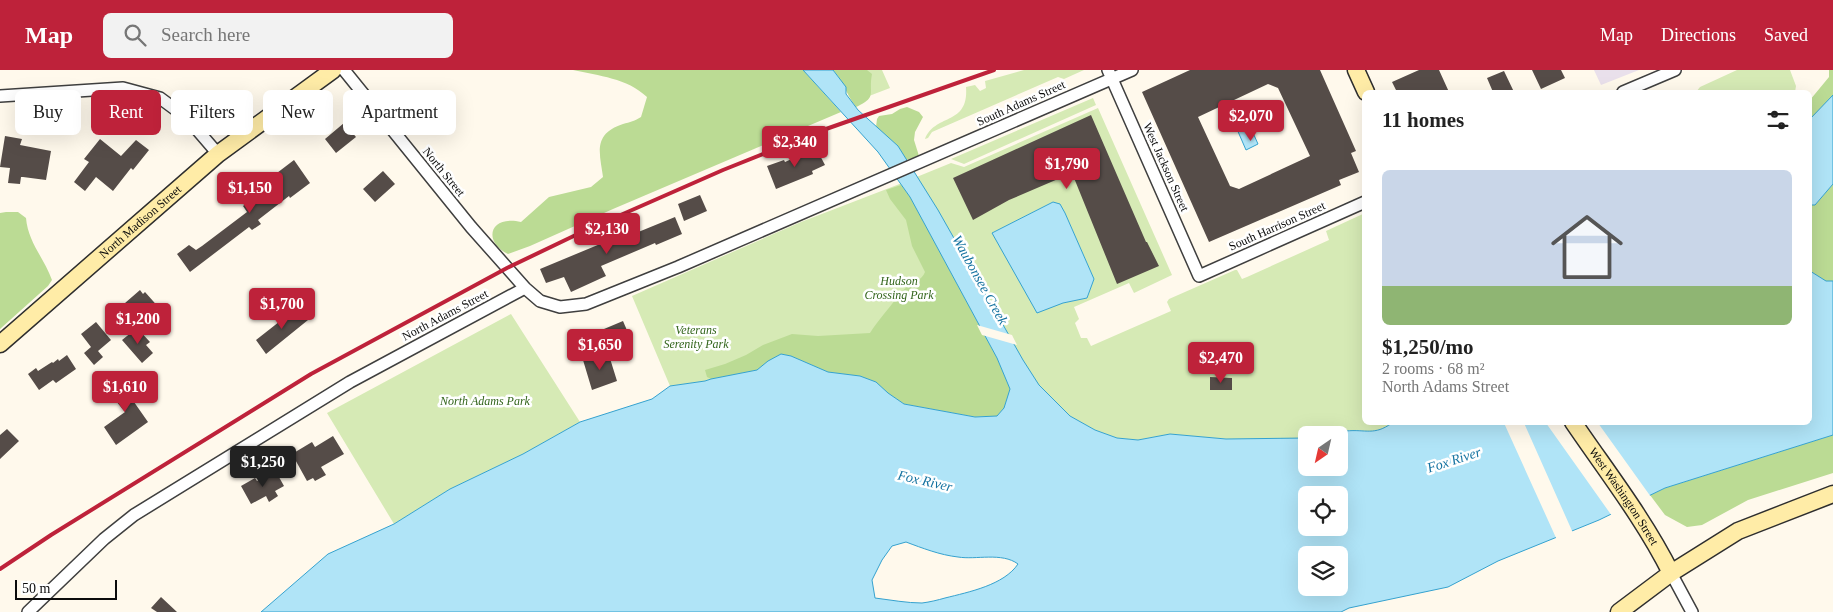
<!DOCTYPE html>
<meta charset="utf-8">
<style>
:root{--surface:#fff;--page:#f2f2f2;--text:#222;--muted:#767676;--line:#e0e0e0;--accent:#be223a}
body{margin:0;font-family:Georgia,serif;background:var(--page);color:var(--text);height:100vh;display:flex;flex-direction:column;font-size:19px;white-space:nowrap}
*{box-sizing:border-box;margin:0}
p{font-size:16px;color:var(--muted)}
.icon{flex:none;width:28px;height:28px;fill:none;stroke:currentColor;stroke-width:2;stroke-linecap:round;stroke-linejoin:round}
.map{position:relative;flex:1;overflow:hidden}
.drawer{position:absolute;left:1362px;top:20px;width:450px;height:335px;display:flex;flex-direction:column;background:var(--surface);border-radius:8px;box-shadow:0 5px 20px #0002}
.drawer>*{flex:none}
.banner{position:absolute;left:15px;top:20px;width:475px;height:45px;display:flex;gap:10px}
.needle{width:32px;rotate:214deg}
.buttons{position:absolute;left:1298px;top:356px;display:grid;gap:10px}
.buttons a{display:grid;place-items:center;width:50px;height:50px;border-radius:8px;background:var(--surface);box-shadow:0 5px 20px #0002;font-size:25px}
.scale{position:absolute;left:15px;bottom:12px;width:102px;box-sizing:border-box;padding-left:5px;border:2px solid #0c0c0c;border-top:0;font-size:14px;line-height:18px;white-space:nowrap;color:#0c0c0c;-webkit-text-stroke:4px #fff;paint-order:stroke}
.price{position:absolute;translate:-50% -42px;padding:0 11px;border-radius:5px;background:var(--accent);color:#fff;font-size:16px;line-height:32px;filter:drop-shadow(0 1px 2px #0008)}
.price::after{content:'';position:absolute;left:50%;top:30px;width:15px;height:11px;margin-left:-8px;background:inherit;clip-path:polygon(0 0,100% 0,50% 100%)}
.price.active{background:#222;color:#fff}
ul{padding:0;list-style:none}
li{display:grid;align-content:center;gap:10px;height:265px;padding:0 20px}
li+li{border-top:1px solid var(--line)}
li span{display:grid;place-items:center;height:155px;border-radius:8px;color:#555}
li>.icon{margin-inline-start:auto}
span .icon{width:90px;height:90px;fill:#fffc;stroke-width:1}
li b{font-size:21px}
h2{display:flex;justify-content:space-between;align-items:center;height:60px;padding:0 20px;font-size:21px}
.chip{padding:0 18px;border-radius:8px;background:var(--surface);box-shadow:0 5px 20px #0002;font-size:18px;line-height:45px}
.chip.active{background:var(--accent);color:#fff}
header{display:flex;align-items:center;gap:30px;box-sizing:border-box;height:70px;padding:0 25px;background:var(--accent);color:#fff}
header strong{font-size:24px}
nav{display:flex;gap:28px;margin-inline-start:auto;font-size:18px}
.search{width:350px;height:45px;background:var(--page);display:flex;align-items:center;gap:12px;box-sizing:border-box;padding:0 18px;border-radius:8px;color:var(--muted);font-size:19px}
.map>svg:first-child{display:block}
.industrial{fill:#e9e0eb}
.green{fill:#d6eab5;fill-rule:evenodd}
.forest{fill:#bbdb94}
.water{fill:#b0e4f7;stroke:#35a2cf;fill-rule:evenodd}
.pier{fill:#fff9ec}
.building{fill:#554c48;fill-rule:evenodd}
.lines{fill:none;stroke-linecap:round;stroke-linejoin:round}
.street-casing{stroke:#3f3f3f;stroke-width:14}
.secondary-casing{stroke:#2e2e2e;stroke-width:19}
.street{stroke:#fff;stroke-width:11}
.secondary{stroke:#ffeca7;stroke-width:16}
.rail{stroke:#be223a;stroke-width:4}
.labels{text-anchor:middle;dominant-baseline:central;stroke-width:5;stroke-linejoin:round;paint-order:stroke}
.street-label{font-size:12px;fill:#0c0c0c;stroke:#fff}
.park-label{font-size:12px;font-style:italic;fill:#33651c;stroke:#fff}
.water-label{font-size:14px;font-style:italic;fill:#1472a0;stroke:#fff}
</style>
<header>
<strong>Map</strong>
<div class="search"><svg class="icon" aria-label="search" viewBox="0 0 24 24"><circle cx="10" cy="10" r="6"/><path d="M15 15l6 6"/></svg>Search here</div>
<nav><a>Map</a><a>Directions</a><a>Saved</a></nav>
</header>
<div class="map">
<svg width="1833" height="542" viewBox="0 0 1833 542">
<rect width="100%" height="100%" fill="#fff9ec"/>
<!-- industrial -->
<path class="industrial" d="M1594,0h45l-38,15z"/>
<!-- green -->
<path class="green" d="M838,0h44l8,18 -34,13z
M1024,0h60l-20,9 -6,-2 -126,55 -4,6 -3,1c10,-26 44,-13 41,-52l9,-2 5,6 6,-3 -1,-7z
M1737,0h53l6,16 -1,6h-99l4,-5z
M1093,28l3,7 -132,59 -13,-5z
M1098,38l74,167 -38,18 -5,-10 -55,24 5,12 -4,4 6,15h6l4,8 80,-35 -4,-9 2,-3 66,-29h2l5,9 5,-2 82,-37 -3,-9 39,-18v209l27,1c-18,13 -26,6 -46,8 -13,1 -26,4 -40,4v3l-4,1h-76l-56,-5 -32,6 -21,-2 -22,-8 -25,-14 -359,-37 -5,2 -36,5 -38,-90 169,-74 96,-37 54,-22 13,4zM1053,132l12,11 29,66 -7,19 -24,5 -71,-70z
M511,244l69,108 -57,32 -73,35 -56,35 -67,-111z"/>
<!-- forest -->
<path class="forest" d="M573,0h230l38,42 -228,97 -83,37 -22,8c-26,-13 -18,-39 13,-32l28,-25 42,-10 12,-10c-3,-23 -11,-43 20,-53 7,-2 12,-3 18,-7l6,-20c-20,-19 -48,-21 -74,-27z
M833,0h34l5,4c-4,20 6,23 -16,33 -10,-13 -12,-25 -23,-37z
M1829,0h4v25l-23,25v-20l19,-23z
M907,37l12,5 4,5 -8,15 -1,8 5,16 -13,4 -8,-14 -22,-19 1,-8 2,-3 13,-2 8,-5z
M1833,114v97l-7,1 -16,-11v-66h5z
M901,115l9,12 87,161 13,31 -6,19 -7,8 -22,1 -71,-13 -16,-11 -12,-11 -16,-6 -32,-4 -37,-16 -10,-2 -13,7 -11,9 -46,9 -4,-2 -2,-7 20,-6 21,-9 17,-10 29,-11 26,2 52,-3c7,-11 14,-19 22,-29 5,-6 8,-12 15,-17 7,-5 15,-7 18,-15l-13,-26 -6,-26 -16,-21 -4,-9z
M6,142h12l8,6c2,24 18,40 26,62l-4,6 -48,43v-116z
M1833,365v38l-85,27 -46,25 -15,2 -22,-12 -15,-20 15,-7z"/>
<!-- water -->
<path class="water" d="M803,0h30l13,17v7l12,16 40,36 40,64 85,150 16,25 31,31 25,14 22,8 21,2 32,-6 56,5 80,-1v30h33v-33h-17c8,-1 16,-4 24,-4 20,-2 28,5 46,-8l418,-1v-151l16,10h7v154l-168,53 -66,32 -101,41 -50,26 -99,21 -8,4h-1080l67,-58 66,-30 56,-35 73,-35 57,-32 72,-23 18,-13 35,-5 6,-2 46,-9 11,-9 13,-7 10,2 37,16 32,4 16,6 12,11 16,11 71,13 22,-1 7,-8 6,-19 -13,-31 -87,-161 -32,-45zM1306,425h33v33h-33zM906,472c16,6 34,13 52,15 18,3 44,-5 60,7 -14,21 -49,28 -73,34 -7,2 -15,4 -23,5 -15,0 -31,-3 -47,-5l-3,-18 10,-20 10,-14zM1306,485h33v33h-33z
M1833,25v89l-18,21h-5v-86z
M1245,45l13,29 -12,6 -13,-30z
M1053,132l7,2 5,9 29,66 -7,19 -24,5 -26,10 -45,-80z"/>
<!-- pier -->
<path class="pier" d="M977,255l35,10 5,10 -35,-10z
M1504,353h20l49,110 -16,7z
M1546,353h52l53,74 -39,19z"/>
<!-- building -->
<path class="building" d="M1190,0h130l36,81 -5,2 8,19 -20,8 2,5 -132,57 -67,-150zM1268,14l10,4 32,68 -71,33 -9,-3 -32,-69z
M1419,0h20l10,22h-52l-5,-10z
M1532,0h29l4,8 -24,11z
M1504,1l10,21h-21l-6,-14z
M420,30l12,15 -16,13 -12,-15z
M1091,45l55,127h1l12,24 -42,18 -45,-111 -63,27 -36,20 -20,-42z
M344,53l12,14 -20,16 -11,-14z
M5,66l17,3 -2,6 31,6 -5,29 -23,-3h-2l-1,7 -12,-1 2,-15 -10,-1z
M100,69l21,17 15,-16 13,10 -16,20 -2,-2 -18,23 -17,-14 -11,14 -11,-9 15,-20 -5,-3z
M816,78l9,17 -13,6 1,3 -37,15 -9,-23 17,-6 1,2z
M294,90l16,23 -20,15 -1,-2 -31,24 3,4 -9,6 -3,-3 -59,45 -13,-18 12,-9 7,5 6,-4 45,-34 -4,-6 34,-26 -4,-4z
M383,101l12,13 -20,18 -12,-13z
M700,125l7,16 -23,10 -6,-17z
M675,147l7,17 -26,11 -1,-2 -54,23 5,10 -35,16 -7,-15 -18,6 -6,-14 89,-37 2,3z
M140,220l3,4 2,-2 16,18 -17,15 -19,-22z
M298,237l10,13 -42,34 -10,-14z
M623,251l6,14 1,8 -17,7 -9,-21z
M96,252l15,18 -13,11 5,6 -9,8 -10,-12 7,-6 -10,-13z
M137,258l13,14 -4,3 7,8 -11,10 -20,-23z
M608,282l9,29 -25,9 -9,-30z
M67,285l9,14 -20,14 -3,-3 -14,10 -11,-16 8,-6 2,3 14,-9 1,1 5,-4 1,2z
M123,307l9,11 -5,4 21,30 -32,23 -12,-18 21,-15 -18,-22z
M1210,307l22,1v12h-22z
M7,359l12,12 -19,18v-24z
M333,366l11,18 -23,13 5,8 -11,6 -2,-3 -6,3 -15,-27 20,-12 3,5z
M275,400l9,16 -9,5 3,5 -9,6 -3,-6 -15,8 -10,-18 14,-8 2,3z
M161,527l16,15h-20l-6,-4z"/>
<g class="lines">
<defs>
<path id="street" d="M344,0l127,157 54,61 15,13 20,6 26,-3 92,-37 454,-197
M1108,0l91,206 166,-74
M1623,22l52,-22
M0,26l123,-8 37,10 27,20 31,36
M1671,503l21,39
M28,542l76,-73 30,-24 216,-133 175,-94"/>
<g id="secondary">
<path d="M1356,0l10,22"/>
<path id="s1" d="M0,274l218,-190 115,-84"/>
<path id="s2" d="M1573,352c34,50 71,97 98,151"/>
<path d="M1619,542l52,-39 67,-42 95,-37"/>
</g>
</defs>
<!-- street casing -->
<use href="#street" class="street-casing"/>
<!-- secondary casing -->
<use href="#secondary" class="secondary-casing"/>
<!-- street -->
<use href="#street" class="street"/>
<!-- secondary -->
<use href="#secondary" class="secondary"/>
<!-- rail -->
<path class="rail" d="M0,499l51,-34 260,-161 196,-106 75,-36 141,-62 103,-41 168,-59"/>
</g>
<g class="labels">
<!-- street labels -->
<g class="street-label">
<text transform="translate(1021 33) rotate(-24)">South Adams Street</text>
<text transform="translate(1166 97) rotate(66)">West Jackson Street</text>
<text transform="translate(444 102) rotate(51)">North Street</text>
<text stroke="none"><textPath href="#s1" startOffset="186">North Madison Street</textPath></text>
<text transform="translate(1277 156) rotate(-24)">South Harrison Street</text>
<text transform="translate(445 245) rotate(-28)">North Adams Street</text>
<text stroke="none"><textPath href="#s2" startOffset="90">West Washington Street</textPath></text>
</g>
<!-- park labels -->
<g class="park-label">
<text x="899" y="211">Hudson<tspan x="899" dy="14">Crossing Park</tspan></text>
<text x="696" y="260">Veterans<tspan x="696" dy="14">Serenity Park</tspan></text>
<text x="485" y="331">North Adams Park</text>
</g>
<!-- water labels -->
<g class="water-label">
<text transform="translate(980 210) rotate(61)">Waubonsee Creek</text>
<text transform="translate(1454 390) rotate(-18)">Fox River</text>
<text transform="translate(925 411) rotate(13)">Fox River</text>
</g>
</g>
</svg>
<div class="buttons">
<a><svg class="needle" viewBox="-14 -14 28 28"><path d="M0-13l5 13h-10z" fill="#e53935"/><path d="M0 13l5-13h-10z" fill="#767676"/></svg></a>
<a><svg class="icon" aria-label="locate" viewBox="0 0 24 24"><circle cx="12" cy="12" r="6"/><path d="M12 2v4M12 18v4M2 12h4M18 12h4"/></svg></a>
<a><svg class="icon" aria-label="layers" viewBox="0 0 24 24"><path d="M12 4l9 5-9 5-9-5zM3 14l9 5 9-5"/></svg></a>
</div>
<div class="scale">50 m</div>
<b class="price" style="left:1251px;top:72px">$2,070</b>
<b class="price" style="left:795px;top:98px">$2,340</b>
<b class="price" style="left:1067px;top:120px">$1,790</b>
<b class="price" style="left:250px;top:144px">$1,150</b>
<b class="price" style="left:607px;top:185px">$2,130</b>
<b class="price" style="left:282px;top:260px">$1,700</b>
<b class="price" style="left:138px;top:275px">$1,200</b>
<b class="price" style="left:600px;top:301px">$1,650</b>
<b class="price" style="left:1221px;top:314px">$2,470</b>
<b class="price" style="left:125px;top:343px">$1,610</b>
<b class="price active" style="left:263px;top:418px">$1,250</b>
<div class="banner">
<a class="chip">Buy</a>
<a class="chip active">Rent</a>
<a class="chip">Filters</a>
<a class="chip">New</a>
<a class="chip">Apartment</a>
</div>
<section class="drawer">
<h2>11 homes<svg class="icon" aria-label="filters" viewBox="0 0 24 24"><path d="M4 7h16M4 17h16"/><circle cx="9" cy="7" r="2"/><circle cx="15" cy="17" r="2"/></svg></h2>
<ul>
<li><span style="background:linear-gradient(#c9d6e8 75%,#8fb573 0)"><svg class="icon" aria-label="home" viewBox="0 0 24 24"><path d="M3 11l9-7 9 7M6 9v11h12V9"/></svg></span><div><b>$1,250/mo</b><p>2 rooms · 68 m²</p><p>North Adams Street</p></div></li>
</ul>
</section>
</div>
